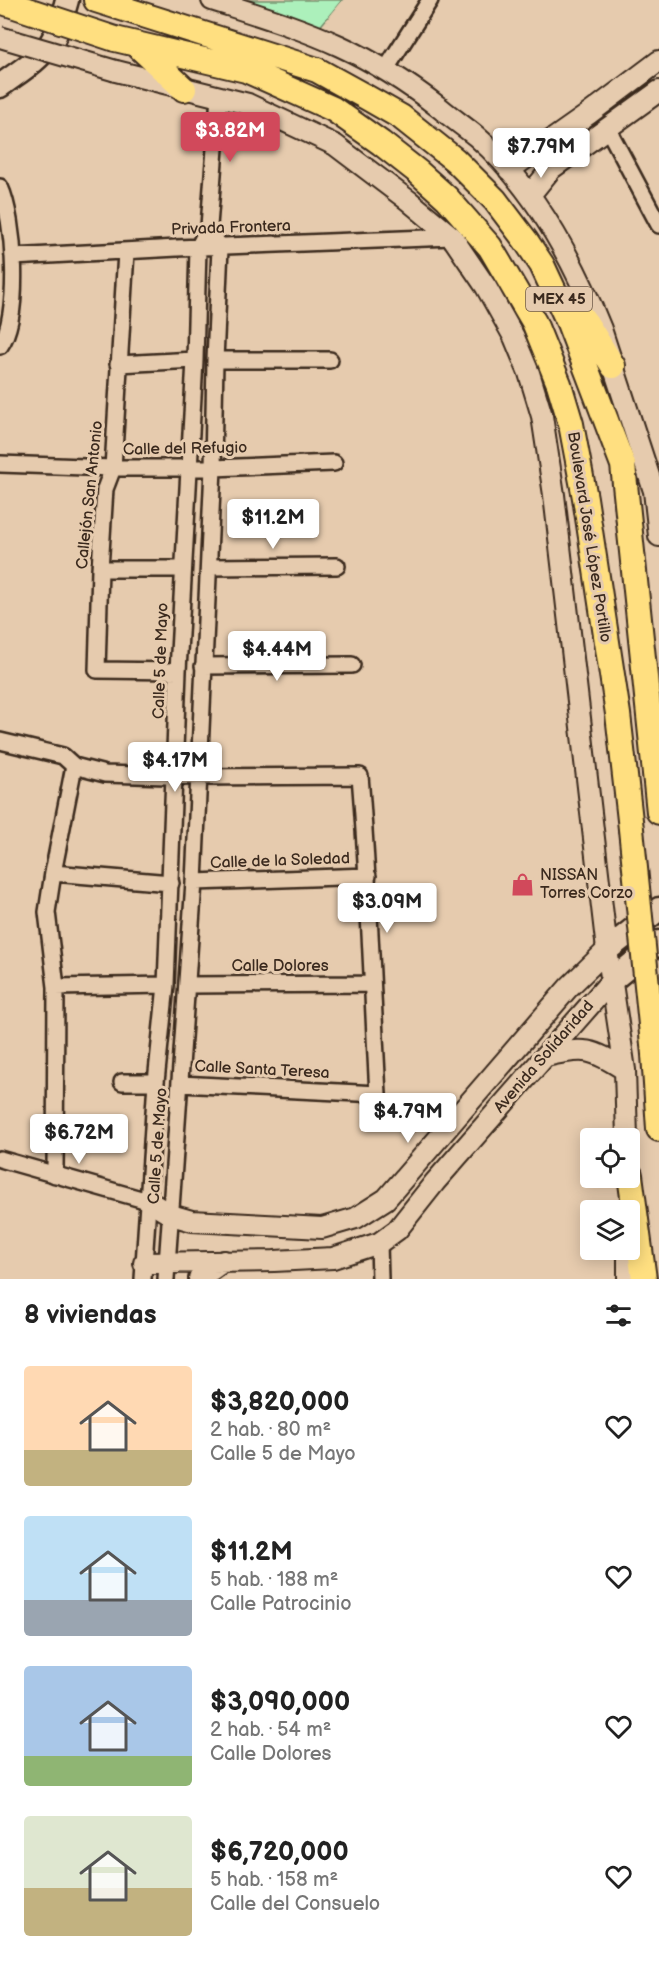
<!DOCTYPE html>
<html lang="es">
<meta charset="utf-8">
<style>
:root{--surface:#fff;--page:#f6f6f6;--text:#222;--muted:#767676;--accent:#d1495b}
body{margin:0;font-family:"Balsamiq Sans",sans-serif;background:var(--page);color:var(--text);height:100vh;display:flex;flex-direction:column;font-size:22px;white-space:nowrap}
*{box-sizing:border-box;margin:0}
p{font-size:20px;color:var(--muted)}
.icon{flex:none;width:33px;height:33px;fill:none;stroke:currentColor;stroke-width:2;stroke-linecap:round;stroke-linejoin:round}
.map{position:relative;height:1279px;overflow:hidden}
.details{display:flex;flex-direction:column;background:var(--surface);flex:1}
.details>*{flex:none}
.buttons{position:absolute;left:580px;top:1128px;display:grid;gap:12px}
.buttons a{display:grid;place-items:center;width:60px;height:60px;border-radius:6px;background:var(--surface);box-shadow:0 3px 15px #0003;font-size:30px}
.price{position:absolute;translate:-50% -51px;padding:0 14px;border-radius:6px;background:#fff;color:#222;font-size:20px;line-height:39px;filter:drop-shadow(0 2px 3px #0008)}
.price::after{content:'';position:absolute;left:50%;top:36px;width:18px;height:14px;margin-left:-9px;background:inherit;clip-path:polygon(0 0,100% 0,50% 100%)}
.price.selected{background:var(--accent);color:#fff}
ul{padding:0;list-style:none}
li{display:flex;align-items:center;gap:18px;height:150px;padding:0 24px}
li span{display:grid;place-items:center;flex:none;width:168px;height:120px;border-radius:6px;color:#555}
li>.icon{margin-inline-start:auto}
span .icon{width:72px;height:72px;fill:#fffc;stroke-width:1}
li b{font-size:26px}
h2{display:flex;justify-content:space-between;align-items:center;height:72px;padding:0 24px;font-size:26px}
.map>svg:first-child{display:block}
.park{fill:#acf0bb;stroke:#748d6c;stroke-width:1.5}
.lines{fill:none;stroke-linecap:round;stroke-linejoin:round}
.minor-casing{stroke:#3b2a1e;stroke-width:20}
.tertiary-casing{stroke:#3b2a1e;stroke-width:24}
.secondary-casing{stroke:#3b2a1e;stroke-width:27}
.primary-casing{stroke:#3b2a1e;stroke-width:28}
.minor{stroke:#e6cbae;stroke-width:15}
.tertiary{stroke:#e6cbae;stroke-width:20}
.secondary{stroke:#e6cbae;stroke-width:22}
.primary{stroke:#ffdf80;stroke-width:24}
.tertiary-bridge-casing{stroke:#3b2a1e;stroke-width:24;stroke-linecap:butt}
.primary-bridge-casing{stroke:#3b2a1e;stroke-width:28;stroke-linecap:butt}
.tertiary-bridge{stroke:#e6cbae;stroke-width:20}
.primary-bridge{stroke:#ffdf80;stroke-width:24}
.labels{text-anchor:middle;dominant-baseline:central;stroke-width:6;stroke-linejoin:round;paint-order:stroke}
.shield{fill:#e6cbae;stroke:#6e5a49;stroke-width:1.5}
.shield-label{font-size:15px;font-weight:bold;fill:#3b2a1e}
.street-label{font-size:16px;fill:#3b2a1e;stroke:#e6cbae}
.poi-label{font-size:16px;fill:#3b2a1e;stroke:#e6cbae;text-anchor:start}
</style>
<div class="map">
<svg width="659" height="1279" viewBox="0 0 659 1279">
<rect width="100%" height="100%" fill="#e6cbae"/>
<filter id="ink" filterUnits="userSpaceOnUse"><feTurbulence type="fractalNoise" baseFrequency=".0167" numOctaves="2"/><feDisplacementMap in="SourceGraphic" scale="12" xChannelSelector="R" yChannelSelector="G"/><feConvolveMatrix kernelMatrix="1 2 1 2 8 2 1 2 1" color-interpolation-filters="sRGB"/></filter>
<g filter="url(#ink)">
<!-- park -->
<path class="park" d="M245,0h97l-24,29z"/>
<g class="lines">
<defs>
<path id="minor" d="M386,69l44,-69
M608,129l51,96
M0,187c15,32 21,130 0,159
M126,252l-13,216 -8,21 -5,80 -3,101 81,1
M13,257l164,-9 275,-11
M215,360h115
M118,364l77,-4
M0,464l113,4h100l121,-5
M209,567l128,-1
M100,569h83
M203,666l149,-1
M0,741l63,15 11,10 31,8 93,3 162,-1c9,106 12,212 18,318l-198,-10
M53,873l118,10
M194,882l174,-6
M187,985l185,-1
M56,987l110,-2
M122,1082h34
M0,1159l148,42
M55,1175l1,-188 -9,-75 6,-39 21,-107
M379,1243l1,36
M143,1279l13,-197 10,-97 12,-314 17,-311 3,-112 11,-22 10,-129
M166,1279l28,-397 19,-414 2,-108 5,-112 -11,-22"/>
<path id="tertiary" d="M212,0c43,14 87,27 128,46 37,17 69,38 100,62 12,10 25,19 36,28 58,50 97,123 125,193l53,162 5,45
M116,71l132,33 87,41 74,56 43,36 34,50 28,50 15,36 13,43 12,79 53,455 18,120 2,68
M509,170l81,-57 69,-52
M530,195l21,-26 108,-78
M546,1056c39,-9 45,-8 79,14
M148,1201l23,14 21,6 130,7 34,-10 30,-19 183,-212 38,-37
M628,1250v29
M144,1263l130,-2 59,-3 46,-15 18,-13 38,-48 176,-201
M199,1279l25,-18"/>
<path id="secondary" d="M0,86c17,-13 38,-25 50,-42 9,-13 13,-30 17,-44
M607,950l52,-41
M611,981l48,-39"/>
<path id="primary" d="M96,0l221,70 49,27 35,20 54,43 40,40 31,41 16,24 27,58 54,142 36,347
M115,39l131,31 87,39 48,34 37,29 29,26 43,49 44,75 25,62 12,40 14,74 33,216 13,115
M136,44l48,45
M571,304l15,19 27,43
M654,1054l5,75
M630,1175l14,104"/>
</defs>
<!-- minor casing -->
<use href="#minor" class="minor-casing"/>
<!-- tertiary casing -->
<use href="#tertiary" class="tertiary-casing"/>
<!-- secondary casing -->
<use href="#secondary" class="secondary-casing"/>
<!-- primary casing -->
<use href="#primary" class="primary-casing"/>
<!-- minor -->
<use href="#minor" class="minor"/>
<!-- tertiary -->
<use href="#tertiary" class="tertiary"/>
<!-- secondary -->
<use href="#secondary" class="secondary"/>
<!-- primary -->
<use href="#primary" class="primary"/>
<defs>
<path id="tertiary-bridge" d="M0,37l116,34"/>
<path id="primary-bridge" d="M3,2l112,37
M631,829l23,225"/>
</defs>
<!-- tertiary-bridge casing -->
<use href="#tertiary-bridge" class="tertiary-bridge-casing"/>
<!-- primary-bridge casing -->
<use href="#primary-bridge" class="primary-bridge-casing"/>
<!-- tertiary-bridge -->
<use href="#tertiary-bridge" class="tertiary-bridge"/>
<!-- primary-bridge -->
<use href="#primary-bridge" class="primary-bridge"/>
</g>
</g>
<!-- icons -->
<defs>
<symbol id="shop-bare" viewBox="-9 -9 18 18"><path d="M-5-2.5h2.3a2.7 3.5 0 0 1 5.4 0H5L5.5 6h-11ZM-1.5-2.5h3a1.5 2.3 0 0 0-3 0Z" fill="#d1495b" stroke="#e6cbae" stroke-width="2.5" paint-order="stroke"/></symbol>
</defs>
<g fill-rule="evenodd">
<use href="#shop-bare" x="506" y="868" width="33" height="33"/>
</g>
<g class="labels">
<!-- shield labels -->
<rect class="shield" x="526" y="287" width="66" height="24" rx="4.5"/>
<g class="shield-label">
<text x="559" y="299">MEX 45</text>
</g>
<!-- street labels -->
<g class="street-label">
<text transform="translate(231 228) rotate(-2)">Privada Frontera</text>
<text transform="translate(185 449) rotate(-1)">Calle del Refugio</text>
<text transform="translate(90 495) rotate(-84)">Callejón San Antonio</text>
<text transform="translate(589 537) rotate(81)">Boulevard José López Portillo</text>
<text transform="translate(161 661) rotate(-88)">Calle 5 de Mayo</text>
<text transform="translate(280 861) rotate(-2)">Calle de la Soledad</text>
<text x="280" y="966">Calle Dolores</text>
<text transform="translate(544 1057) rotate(-49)">Avenida Solidaridad</text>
<text transform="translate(262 1070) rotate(3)">Calle Santa Teresa</text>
<text transform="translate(158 1146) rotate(-86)">Calle 5 de Mayo</text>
</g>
<!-- poi labels -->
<g class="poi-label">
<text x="540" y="875">NISSAN<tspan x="540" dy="18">Torres Corzo</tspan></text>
</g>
</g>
</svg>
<div class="buttons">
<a><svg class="icon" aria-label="locate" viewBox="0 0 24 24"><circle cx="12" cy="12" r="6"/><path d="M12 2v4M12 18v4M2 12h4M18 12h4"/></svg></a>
<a><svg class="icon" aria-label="layers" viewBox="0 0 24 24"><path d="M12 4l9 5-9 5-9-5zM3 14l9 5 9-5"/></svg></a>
</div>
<b class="price selected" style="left:230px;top:163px">$3.82M</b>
<b class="price" style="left:541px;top:179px">$7.79M</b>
<b class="price" style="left:273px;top:550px">$11.2M</b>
<b class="price" style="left:277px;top:682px">$4.44M</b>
<b class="price" style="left:175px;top:793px">$4.17M</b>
<b class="price" style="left:387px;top:934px">$3.09M</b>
<b class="price" style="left:408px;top:1144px">$4.79M</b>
<b class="price" style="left:79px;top:1165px">$6.72M</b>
</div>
<section class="details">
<h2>8 viviendas<svg class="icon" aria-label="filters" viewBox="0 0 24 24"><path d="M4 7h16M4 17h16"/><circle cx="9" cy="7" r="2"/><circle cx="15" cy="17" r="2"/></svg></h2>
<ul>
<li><span style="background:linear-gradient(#ffd9b3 70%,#c2b280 0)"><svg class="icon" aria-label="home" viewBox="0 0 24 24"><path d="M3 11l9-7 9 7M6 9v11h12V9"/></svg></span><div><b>$3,820,000</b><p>2 hab. · 80 m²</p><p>Calle 5 de Mayo</p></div><svg class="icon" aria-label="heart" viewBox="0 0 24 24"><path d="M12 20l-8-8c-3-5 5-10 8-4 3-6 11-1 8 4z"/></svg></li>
<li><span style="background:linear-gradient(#bfe0f5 70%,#9aa5b1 0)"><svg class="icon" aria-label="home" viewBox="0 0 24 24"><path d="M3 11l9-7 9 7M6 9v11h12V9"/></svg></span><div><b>$11.2M</b><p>5 hab. · 188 m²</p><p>Calle Patrocinio</p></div><svg class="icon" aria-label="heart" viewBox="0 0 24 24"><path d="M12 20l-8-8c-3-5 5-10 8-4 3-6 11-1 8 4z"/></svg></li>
<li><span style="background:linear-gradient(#a9c7e8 75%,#8fb573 0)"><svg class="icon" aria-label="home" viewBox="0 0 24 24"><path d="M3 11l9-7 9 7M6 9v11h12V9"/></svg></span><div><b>$3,090,000</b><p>2 hab. · 54 m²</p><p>Calle Dolores</p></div><svg class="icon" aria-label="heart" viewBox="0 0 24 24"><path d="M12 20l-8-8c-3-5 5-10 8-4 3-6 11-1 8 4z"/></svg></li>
<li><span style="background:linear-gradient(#dfe7d0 60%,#c2b280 0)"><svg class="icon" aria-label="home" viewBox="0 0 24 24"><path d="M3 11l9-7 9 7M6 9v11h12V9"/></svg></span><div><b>$6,720,000</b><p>5 hab. · 158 m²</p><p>Calle del Consuelo</p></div><svg class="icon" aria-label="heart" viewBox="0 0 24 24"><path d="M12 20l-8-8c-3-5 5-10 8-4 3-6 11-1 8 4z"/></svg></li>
</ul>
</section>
